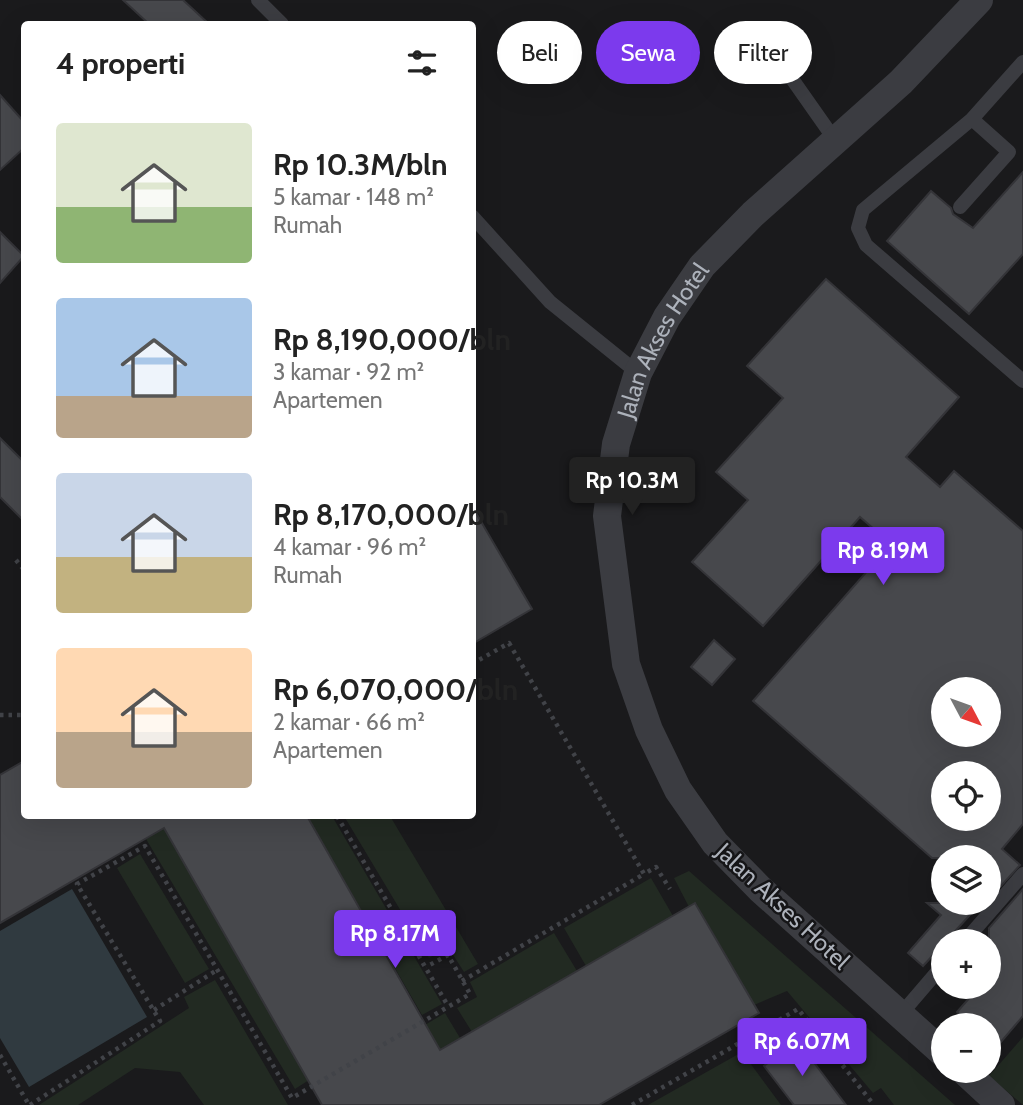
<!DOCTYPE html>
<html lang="id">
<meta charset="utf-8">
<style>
:root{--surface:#fff;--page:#f2f2f2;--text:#222;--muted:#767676;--accent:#7c3aed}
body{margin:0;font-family:Cabin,sans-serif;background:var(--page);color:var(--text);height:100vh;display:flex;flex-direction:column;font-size:26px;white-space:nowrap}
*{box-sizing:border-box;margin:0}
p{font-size:23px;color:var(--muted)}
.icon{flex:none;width:38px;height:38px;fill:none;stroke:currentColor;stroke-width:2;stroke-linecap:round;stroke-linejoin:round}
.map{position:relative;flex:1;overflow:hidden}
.details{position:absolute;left:21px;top:21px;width:455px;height:798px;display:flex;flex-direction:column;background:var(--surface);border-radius:7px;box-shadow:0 7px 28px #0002}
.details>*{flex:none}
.banner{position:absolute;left:497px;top:21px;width:420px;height:63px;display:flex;gap:14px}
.needle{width:46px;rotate:131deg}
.fabs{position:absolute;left:931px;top:677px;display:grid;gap:14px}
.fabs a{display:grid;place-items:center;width:70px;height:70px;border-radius:50%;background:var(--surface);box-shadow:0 7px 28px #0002;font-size:35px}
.price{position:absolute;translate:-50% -60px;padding:0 16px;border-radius:7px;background:var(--accent);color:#fff;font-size:23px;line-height:46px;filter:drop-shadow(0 2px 4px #0008)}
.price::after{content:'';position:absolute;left:50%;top:42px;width:21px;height:16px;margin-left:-10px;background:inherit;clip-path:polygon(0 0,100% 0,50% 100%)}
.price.current{background:#222;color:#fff}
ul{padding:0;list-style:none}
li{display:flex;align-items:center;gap:21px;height:175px;padding:0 35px}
li span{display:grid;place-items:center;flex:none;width:196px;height:140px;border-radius:7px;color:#555}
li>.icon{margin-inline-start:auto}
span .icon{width:84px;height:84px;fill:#fffc;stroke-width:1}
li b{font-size:30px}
h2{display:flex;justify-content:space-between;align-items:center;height:84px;padding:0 35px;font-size:30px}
.pill{padding:0 24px;border-radius:32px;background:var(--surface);box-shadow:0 7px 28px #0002;font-size:24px;line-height:63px}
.pill.current{background:var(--accent);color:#fff}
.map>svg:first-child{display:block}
.green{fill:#222a22}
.water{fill:#303a40}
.building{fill:#47484c;stroke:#343438;stroke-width:2;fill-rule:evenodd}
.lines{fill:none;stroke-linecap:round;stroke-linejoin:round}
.path{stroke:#414348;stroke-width:4.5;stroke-dasharray:3.5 5;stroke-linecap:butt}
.lane{stroke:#3b3c41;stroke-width:14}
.street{stroke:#3b3c41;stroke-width:28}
.labels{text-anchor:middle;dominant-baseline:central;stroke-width:5;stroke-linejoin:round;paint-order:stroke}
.street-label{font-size:24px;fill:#adb2bb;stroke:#151517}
</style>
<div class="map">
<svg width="1023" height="1105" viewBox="0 0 1023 1105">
<rect width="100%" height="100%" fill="#1a1a1c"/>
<!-- green -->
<path class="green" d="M307,816h25l110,188 -20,11z
M344,816h46l88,148 -14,8 -16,-25 -19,11z
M164,828l145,252 -14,9 -149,-250z
M140,854l69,115 -24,14 -68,-115z
M689,871l266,234h-61l-13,-17 -8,5 -86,-102 -33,14 -58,-102 -7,4 -15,-29z
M651,878l22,38 -87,50 -22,-38z
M554,933l23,38 -105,61 -15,-24 20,-11 -7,-15z
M215,980l73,125h-84l-24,-33 -45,-4 -57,37h-39l150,-97 -5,-11z
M445,1013l15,25 -68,40 -14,-25z
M1023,1037v68l-34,-29z
M742,1052l39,53h-133z"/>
<!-- water -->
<path class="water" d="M72,889l75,128 -118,70 -29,-49v-107z"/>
<!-- building -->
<path class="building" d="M123,0h60l26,24h-60z
M0,95l24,27v26l-24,22z
M1023,172v82l-54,60 -82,-73 44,-50 20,17 2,6 20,14z
M0,232l24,24 -24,27z
M826,279l133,118 -53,60 34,30 14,-16 69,60v293l-21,25 18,16 -31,34v-41h-57l-179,-157 138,-157 -31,-27 -97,109 -71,-64 56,-62 -32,-28 67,-74 -36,-32zM943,690h46v45h-46zM943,774h46v45h-46z
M0,438l24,24v59l-24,-24z
M472,506l60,103 -60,35z
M714,640l21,19 -23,26 -21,-18z
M24,761v55h283l133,234 255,-147 64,110 -160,92h-277l-158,-277 -164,95v-148z
M1023,889v127l-34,40v-30h-17l-15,-14 22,-25h10v-59z
M927,903h54l-58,63 -15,-13 33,-38z
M797,1040l49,65h-52l-30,-39z"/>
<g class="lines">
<!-- path -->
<path class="path" d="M16,560l8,10
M472,664l37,-21 135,231 12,-7 14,22
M0,715h24
M337,816l111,190
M462,981l182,-107
M154,1010l63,-40
M0,1055l29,50
M30,1105l130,-84 -83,-137 68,-38 147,252 178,-104 -22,-39 -22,12
M632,1105l166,-96 76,96"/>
<!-- lane -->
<path class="lane" d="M258,0l24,24
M1023,62l-51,57 -109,91 -5,18 8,17 157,136
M783,66l52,74
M960,207l49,-55 -37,-33
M472,216l78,86 88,71
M964,942l59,-68
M901,1014l42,-49"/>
<!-- street -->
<g class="street">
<path id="s1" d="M943,1053l-183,-164 -45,-46 -37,-53 -29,-60 -23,-66 -19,-148 9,-72 22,-71 29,-56 35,-51 51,-52 148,-132 78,-82"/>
<path d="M964,1071l37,34"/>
</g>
</g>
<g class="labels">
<!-- street labels -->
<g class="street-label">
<text stroke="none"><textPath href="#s1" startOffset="847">Jalan Akses Hotel</textPath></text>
<text transform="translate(783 906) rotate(43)">Jalan Akses Hotel</text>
</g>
</g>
</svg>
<div class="fabs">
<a><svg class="needle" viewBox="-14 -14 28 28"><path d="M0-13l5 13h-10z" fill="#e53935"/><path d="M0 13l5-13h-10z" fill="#767676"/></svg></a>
<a><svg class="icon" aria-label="locate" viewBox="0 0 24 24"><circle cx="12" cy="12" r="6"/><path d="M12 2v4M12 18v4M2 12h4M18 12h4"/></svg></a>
<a><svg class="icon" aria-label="layers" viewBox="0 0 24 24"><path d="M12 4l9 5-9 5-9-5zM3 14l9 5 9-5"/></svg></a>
<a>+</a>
<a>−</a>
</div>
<b class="price current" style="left:632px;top:517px">Rp 10.3M</b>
<b class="price" style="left:883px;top:587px">Rp 8.19M</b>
<b class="price" style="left:395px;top:970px">Rp 8.17M</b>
<b class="price" style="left:802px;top:1078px">Rp 6.07M</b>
<div class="banner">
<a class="pill">Beli</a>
<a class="pill current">Sewa</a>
<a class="pill">Filter</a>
</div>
<section class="details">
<h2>4 properti<svg class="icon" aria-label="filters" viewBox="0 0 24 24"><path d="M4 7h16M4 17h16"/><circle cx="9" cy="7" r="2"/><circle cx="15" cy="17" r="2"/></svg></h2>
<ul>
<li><span style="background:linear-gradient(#dfe7d0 60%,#8fb573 0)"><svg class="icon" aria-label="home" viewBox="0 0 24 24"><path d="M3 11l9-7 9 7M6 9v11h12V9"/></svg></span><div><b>Rp 10.3M/bln</b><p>5 kamar · 148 m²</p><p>Rumah</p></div></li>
<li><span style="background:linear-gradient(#a9c7e8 70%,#b9a48a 0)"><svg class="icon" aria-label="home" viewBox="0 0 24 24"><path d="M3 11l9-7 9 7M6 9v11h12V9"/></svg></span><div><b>Rp 8,190,000/bln</b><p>3 kamar · 92 m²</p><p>Apartemen</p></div></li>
<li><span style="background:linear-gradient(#c9d6e8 60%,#c2b280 0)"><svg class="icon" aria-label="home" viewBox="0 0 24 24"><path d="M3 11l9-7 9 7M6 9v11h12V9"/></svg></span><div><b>Rp 8,170,000/bln</b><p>4 kamar · 96 m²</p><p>Rumah</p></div></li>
<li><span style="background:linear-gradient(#ffd9b3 60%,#b9a48a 0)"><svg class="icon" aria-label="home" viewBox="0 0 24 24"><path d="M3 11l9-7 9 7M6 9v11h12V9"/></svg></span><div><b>Rp 6,070,000/bln</b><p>2 kamar · 66 m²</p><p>Apartemen</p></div></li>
</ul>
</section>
</div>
